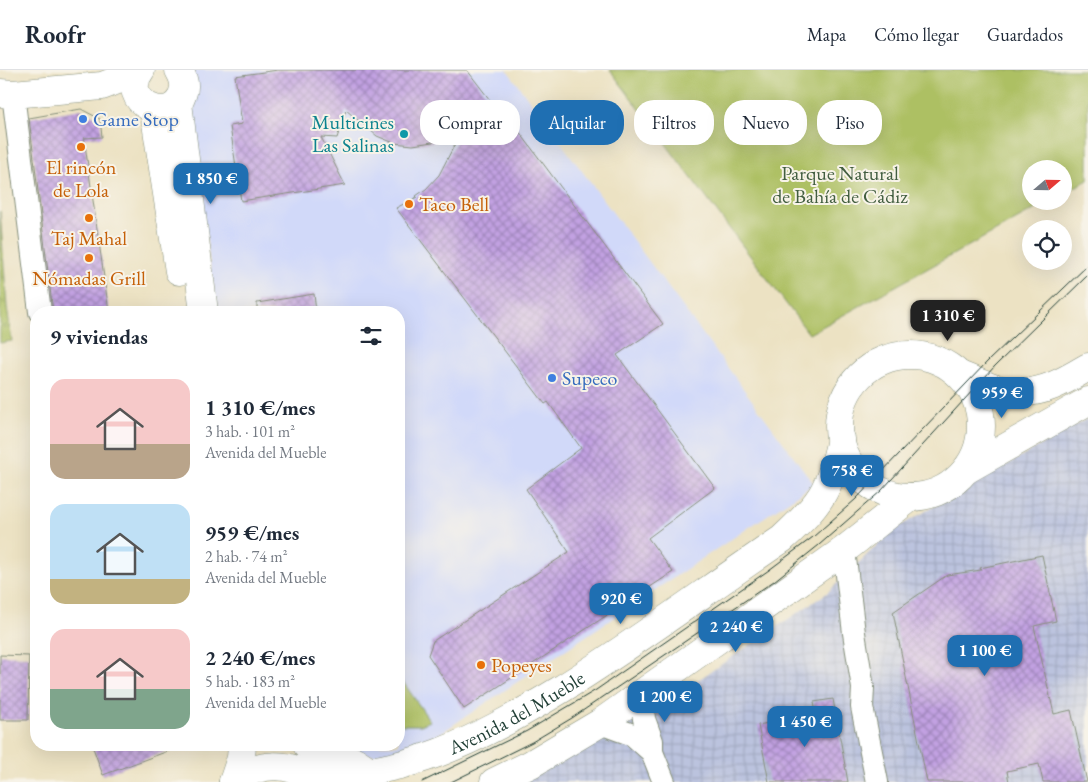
<!DOCTYPE html>
<html lang="es">
<meta charset="utf-8">
<style>
:root{--surface:#fff;--page:#f2f2f3;--text:#1f2937;--muted:#747a83;--line:#e0e1e3;--accent:#1f6fb2}
body{margin:0;font-family:"EB Garamond",serif;background:var(--page);color:var(--text);height:100vh;display:flex;flex-direction:column;font-size:19px;white-space:nowrap}
*{box-sizing:border-box;margin:0}
p{font-size:16px;color:var(--muted)}
.icon{flex:none;width:28px;height:28px;fill:none;stroke:currentColor;stroke-width:2;stroke-linecap:round;stroke-linejoin:round}
.map{position:relative;flex:1;overflow:hidden}
.side{position:absolute;left:30px;top:236px;width:375px;height:445px;display:flex;flex-direction:column;background:var(--surface);border-radius:20px;box-shadow:0 5px 20px #0002}
.side>*{flex:none}
.hud{position:absolute;left:420px;top:30px;width:475px;height:45px;display:flex;gap:10px}
.needle{width:32px;rotate:70deg}
.fabs{position:absolute;left:1022px;top:90px;display:grid;gap:10px}
.fabs a{display:grid;place-items:center;width:50px;height:50px;border-radius:50%;background:var(--surface);box-shadow:0 5px 20px #0002;font-size:25px}
.price{position:absolute;translate:-50% -42px;padding:0 11px;border-radius:10px;background:var(--accent);color:#fff;font-size:16px;line-height:32px;filter:drop-shadow(0 1px 2px #0008)}
.price::after{content:'';position:absolute;left:50%;top:30px;width:15px;height:11px;margin-left:-8px;background:inherit;clip-path:polygon(0 0,100% 0,50% 100%)}
.price.current{background:#222;color:#fff}
ul{padding:0;list-style:none}
li{display:flex;align-items:center;gap:15px;height:125px;padding:0 20px}
li span{display:grid;place-items:center;flex:none;width:140px;height:100px;border-radius:15px;color:#555}
li>.icon{margin-inline-start:auto}
span .icon{width:60px;height:60px;fill:#fffc;stroke-width:1}
li b{font-size:21px}
h2{display:flex;justify-content:space-between;align-items:center;height:60px;padding:0 20px;font-size:21px}
.tag{padding:0 18px;border-radius:20px;background:var(--surface);box-shadow:0 5px 20px #0002;font-size:18px;line-height:45px}
.tag.current{background:var(--accent);color:#fff}
header{display:flex;align-items:center;gap:30px;box-sizing:border-box;height:70px;padding:0 25px;background:var(--surface);border-bottom:1px solid var(--line)}
header strong{font-size:24px}
nav{display:flex;gap:28px;margin-inline-start:auto;font-size:18px}
.map>svg:first-child{display:block}
.built{fill:#d1d9f9}
.industrial{fill:url(#industrial-grid)}
.grass{fill:url(#grass-tufts);stroke:#667e4c}
.park{fill:#adc064;stroke:#667e4c}
.building{fill:url(#building-cross-hatch)}
.lines{fill:none;stroke-linecap:round;stroke-linejoin:round}
.street-casing{stroke:#86907c;stroke-width:24}
.secondary-casing{stroke:#86907c;stroke-width:29}
.street{stroke:#fff;stroke-width:22}
.secondary{stroke:#fff;stroke-width:28}
.tram{stroke:#1f3d34;stroke-width:1}
.shop-dot{fill:#3f7fe0;stroke:#f7f3e8;stroke-width:2}
.culture-dot{fill:#0f9aa8;stroke:#f7f3e8;stroke-width:2}
.food-dot{fill:#e8710a;stroke:#f7f3e8;stroke-width:2}
.labels{text-anchor:middle;dominant-baseline:central;stroke-width:4;stroke-linejoin:round;paint-order:stroke}
.shop-label{font-size:20px;fill:#366cbe;stroke:#f7f3e8;text-anchor:start}
.culture-label{font-size:20px;fill:#0d838f;stroke:#f7f3e8;text-anchor:end}
.food-label{font-size:20px;fill:#c56008;stroke:#f7f3e8}
.park-label{font-size:20px;fill:#425e40;stroke:#f7f3e8}
.street-label{font-size:20px;fill:#1f3d34;stroke:#f7f3e8}
</style>
<header>
<strong>Roofr</strong>
<nav><a>Mapa</a><a>Cómo llegar</a><a>Guardados</a></nav>
</header>
<div class="map">
<svg width="1088" height="712" viewBox="0 0 1088 712">
<defs>
<pattern id="industrial-grid" width="8" height="8" patternUnits="userSpaceOnUse" patternTransform="scale(1.25)"><rect width="8" height="8" fill="#bbc3de"/><path d="M0 4h8M4 0v8" fill="none" stroke="#a0a8bf"/></pattern>
<pattern id="grass-tufts" width="24" height="20" patternUnits="userSpaceOnUse" patternTransform="scale(1.25)"><rect width="24" height="20" fill="#adc064"/><path d="M3 7l-1-3M5 7V3M7 7l1-3M15 17l-1-3M17 17v-4M19 17l1-3" fill="none" stroke="#8c9d53"/></pattern>
<pattern id="building-cross-hatch" width="8" height="8" patternUnits="userSpaceOnUse" patternTransform="scale(1.25)"><rect width="8" height="8" fill="#c2a1e2"/><path d="M0 0l8 8M0 8l8-8" fill="none" stroke="#9d84b8"/></pattern>
</defs>
<rect width="100%" height="100%" fill="#f7f3e8"/>
<filter id="ink" filterUnits="userSpaceOnUse"><feTurbulence type="fractalNoise" baseFrequency=".02" numOctaves="2"/><feDisplacementMap in="SourceGraphic" scale="10" xChannelSelector="R" yChannelSelector="G"/><feConvolveMatrix kernelMatrix="1 2 1 2 8 2 1 2 1" color-interpolation-filters="sRGB"/></filter>
<filter id="wash" filterUnits="userSpaceOnUse"><feTurbulence type="fractalNoise" baseFrequency=".0096" numOctaves="4" result="noise"/><feDisplacementMap in="SourceGraphic" scale="20" xChannelSelector="R" yChannelSelector="G"/><feGaussianBlur stdDeviation="1.12" result="paint"/><feColorMatrix in="noise" values="0 0 0 0 0 0 0 0 0 0 0 0 0 0 0 0 0 1.4 0 .05"/><feComposite in="paint" operator="in"/></filter>
<g filter="url(#wash)">
<rect width="100%" height="100%" fill="#ece2c3"/>
<!-- built -->
<path class="built" d="M182,0h325l307,414 -403,269 -26,4 -40,-5 -21,-7h75v-433h-182z"/>
<!-- industrial -->
<path class="industrial" d="M1088,348v364h-568l135,-73 172,-116 66,-63z"/>
<!-- grass -->
<path class="grass" d="M0,141l7,96 5,34 -12,2z"/>
<!-- park -->
<path class="park" d="M610,0h478v110l-24,13v-24h-33v32h19l-241,133z
M399,606l31,45 -9,4h-22z"/>
<g id="blocks">
<!-- building -->
<path class="building" d="M278,0h189l36,47 3,-3 157,210 -46,31 98,133 -67,50 25,34 -209,137 -36,-54 5,-14 136,-89 -43,-63 55,-41 -33,-46 -3,2 -149,-196 21,-11 -1,-1 10,-7 13,-14 19,-37 -45,7 -19,-2 -17,-7 -31,-26 -9,28 -16,-1 24,48 -104,16 -11,-75 12,-2 -7,-48z
M81,39l19,10 2,18 -18,1 25,174h-56l-24,-194z
M314,224l2,18h-59v-9z
M1042,485l14,66 -22,5 20,88 17,-4 16,72h-44l-4,-18 -32,7 2,11h-82l-34,-170 54,-37 34,-5 -1,-2z
M0,585l29,1 -1,64h-28z
M833,629l15,83h-79l-11,-57 58,-11 -2,-12z
M92,675h86l1,2 -76,28z"/>
</g>
</g>
<g filter="url(#ink)">
<use href="#blocks" fill-opacity="0" stroke="#86907c" stroke-width="1"/>
<g class="lines">
<defs>
<path id="street" d="M13,24l27,218
M844,480l10,83 9,55 -1,19 15,75
M649,618l-6,21 1,10 8,22v11l12,30
M600,653l33,12 19,17"/>
<g id="secondary">
<path d="M141,0c-25,32 33,59 42,22 3,-8 0,-15 -4,-22"/>
<path d="M0,23l13,1 89,-8 37,-14"/>
<path d="M178,33l26,209"/>
<path d="M154,40l25,161"/>
<circle cx="910" cy="356" r="71"/>
<path d="M960,305c17,7 36,16 55,17 27,3 51,-12 73,-25"/>
<path d="M966,400l122,-69"/>
<path d="M307,675l6,5 17,7 25,4 15,10"/>
<path id="s1" d="M303,703c97,9 178,-35 257,-83 76,-47 148,-101 222,-151 38,-35 48,-48 59,-100"/>
<path d="M233,712c25,-20 58,-22 83,0"/>
<path d="M233,712l8,-24 1,-13"/>
<path d="M494,712l37,-18 69,-41 244,-173 67,-53"/>
</g>
</defs>
<!-- street casing -->
<use href="#street" class="street-casing"/>
<!-- secondary casing -->
<use href="#secondary" class="secondary-casing"/>
<!-- street -->
<use href="#street" class="street"/>
<!-- secondary -->
<use href="#secondary" class="secondary"/>
<!-- tram -->
<path class="tram" d="M422,712l105,-51 69,-41 173,-120 44,-33 43,-38 132,-138 100,-96
M451,712l81,-40 40,-24 202,-137 45,-36 62,-54 114,-125 93,-91"/>
</g>
</g>
<!-- markers -->
<g class="shop-dot">
<circle cx="83" cy="49" r="5"/>
<circle cx="552" cy="308" r="5"/>
</g>
<circle class="culture-dot" cx="404" cy="64" r="5"/>
<g class="food-dot">
<circle cx="81" cy="77" r="5"/>
<circle cx="409" cy="134" r="5"/>
<circle cx="89" cy="148" r="5"/>
<circle cx="89" cy="188" r="5"/>
<circle cx="481" cy="595" r="5"/>
</g>
<g class="labels">
<!-- shop labels -->
<g class="shop-label">
<text x="93" y="49">Game Stop</text>
<text x="562" y="308">Supeco</text>
</g>
<!-- culture labels -->
<g class="culture-label">
<text x="394" y="52">Multicines<tspan x="394" dy="23">Las Salinas</tspan></text>
</g>
<!-- food labels -->
<g class="food-label">
<text x="81" y="97">El rincón<tspan x="81" dy="23">de Lola</tspan></text>
<text x="419" y="134" text-anchor="start">Taco Bell</text>
<text x="89" y="168">Taj Mahal</text>
<text x="89" y="208">Nómadas Grill</text>
<text x="491" y="595" text-anchor="start">Popeyes</text>
</g>
<!-- park labels -->
<g class="park-label">
<text x="840" y="103">Parque Natural<tspan x="840" dy="23">de Bahía de Cádiz</tspan></text>
</g>
<!-- street labels -->
<g class="street-label">
<text stroke="none"><textPath href="#s1" startOffset="226">Avenida del Mueble</textPath></text>
</g>
</g>
</svg>
<div class="fabs">
<a><svg class="needle" viewBox="-14 -14 28 28"><path d="M0-13l5 13h-10z" fill="#e53935"/><path d="M0 13l5-13h-10z" fill="#747a83"/></svg></a>
<a><svg class="icon" aria-label="locate" viewBox="0 0 24 24"><circle cx="12" cy="12" r="6"/><path d="M12 2v4M12 18v4M2 12h4M18 12h4"/></svg></a>
</div>
<b class="price" style="left:211px;top:135px">1 850 €</b>
<b class="price current" style="left:948px;top:272px">1 310 €</b>
<b class="price" style="left:1002px;top:349px">959 €</b>
<b class="price" style="left:852px;top:427px">758 €</b>
<b class="price" style="left:621px;top:555px">920 €</b>
<b class="price" style="left:736px;top:583px">2 240 €</b>
<b class="price" style="left:985px;top:607px">1 100 €</b>
<b class="price" style="left:665px;top:653px">1 200 €</b>
<b class="price" style="left:805px;top:678px">1 450 €</b>
<div class="hud">
<a class="tag">Comprar</a>
<a class="tag current">Alquilar</a>
<a class="tag">Filtros</a>
<a class="tag">Nuevo</a>
<a class="tag">Piso</a>
</div>
<section class="side">
<h2>9 viviendas<svg class="icon" aria-label="filters" viewBox="0 0 24 24"><path d="M4 7h16M4 17h16"/><circle cx="9" cy="7" r="2"/><circle cx="15" cy="17" r="2"/></svg></h2>
<ul>
<li><span style="background:linear-gradient(#f6c9c9 65%,#b9a48a 0)"><svg class="icon" aria-label="home" viewBox="0 0 24 24"><path d="M3 11l9-7 9 7M6 9v11h12V9"/></svg></span><div><b>1 310 €/mes</b><p>3 hab. · 101 m²</p><p>Avenida del Mueble</p></div></li>
<li><span style="background:linear-gradient(#bfe0f5 75%,#c2b280 0)"><svg class="icon" aria-label="home" viewBox="0 0 24 24"><path d="M3 11l9-7 9 7M6 9v11h12V9"/></svg></span><div><b>959 €/mes</b><p>2 hab. · 74 m²</p><p>Avenida del Mueble</p></div></li>
<li><span style="background:linear-gradient(#f6c9c9 60%,#7fa58c 0)"><svg class="icon" aria-label="home" viewBox="0 0 24 24"><path d="M3 11l9-7 9 7M6 9v11h12V9"/></svg></span><div><b>2 240 €/mes</b><p>5 hab. · 183 m²</p><p>Avenida del Mueble</p></div></li>
</ul>
</section>
</div>
